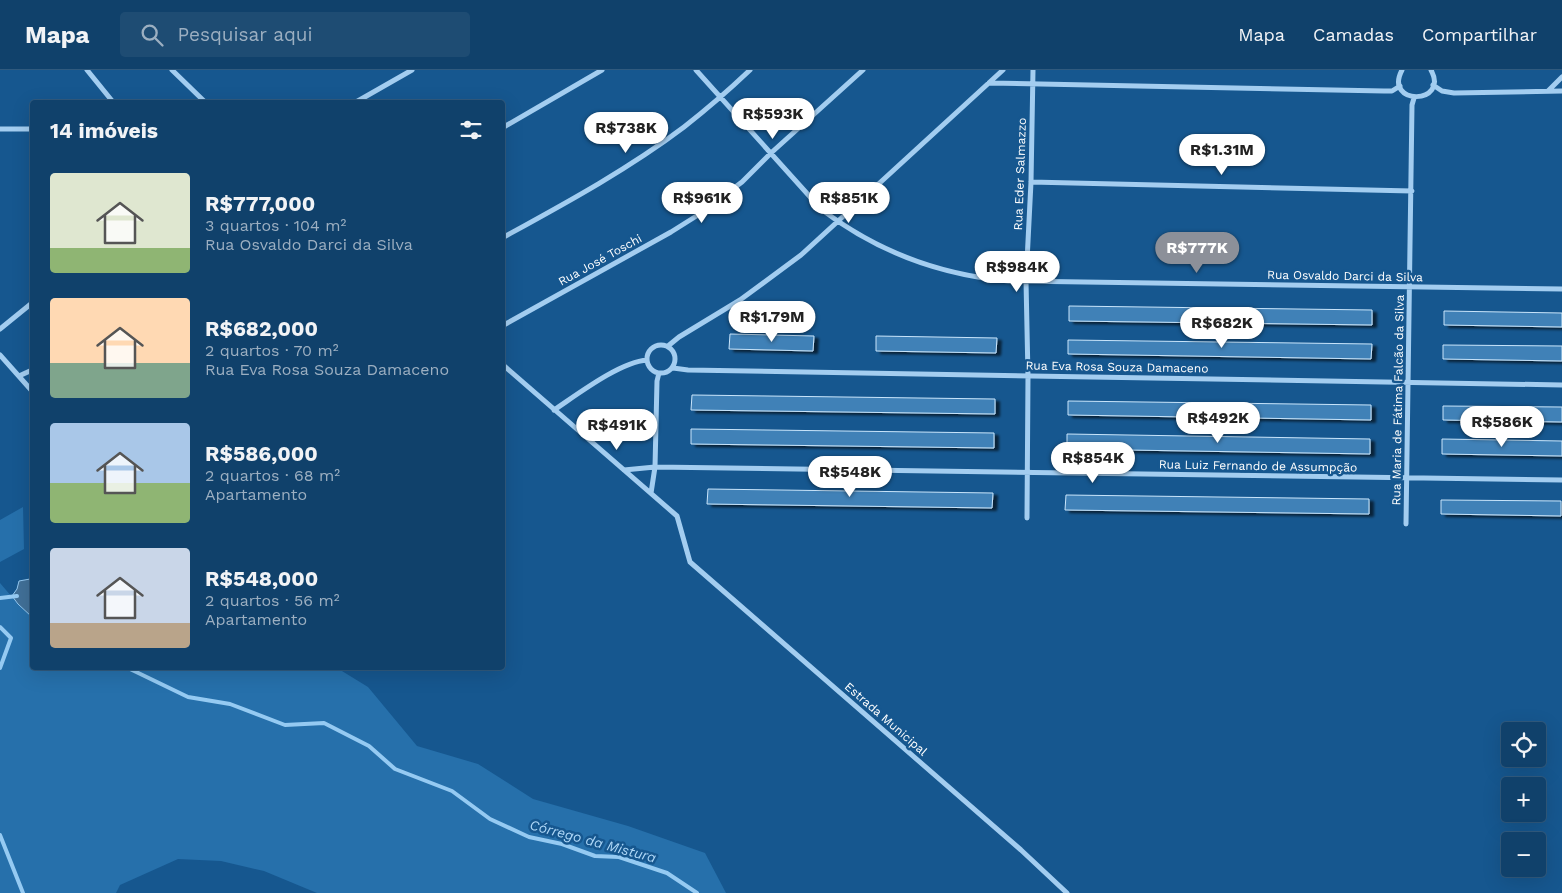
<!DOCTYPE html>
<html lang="pt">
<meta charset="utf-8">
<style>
:root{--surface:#10416b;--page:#1e4c73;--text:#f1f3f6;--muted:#9cafc1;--line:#305a7e;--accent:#8c9099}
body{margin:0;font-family:"Work Sans",sans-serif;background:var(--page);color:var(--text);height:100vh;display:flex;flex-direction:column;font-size:19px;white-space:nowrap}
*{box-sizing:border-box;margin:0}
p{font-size:16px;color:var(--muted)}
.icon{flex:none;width:28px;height:28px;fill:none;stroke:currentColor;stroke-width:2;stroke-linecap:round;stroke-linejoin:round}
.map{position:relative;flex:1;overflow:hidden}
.details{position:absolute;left:30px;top:30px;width:475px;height:570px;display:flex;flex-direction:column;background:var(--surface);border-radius:5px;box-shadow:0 5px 20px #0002,0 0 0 1px var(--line)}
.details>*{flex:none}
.controls{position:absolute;left:1501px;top:652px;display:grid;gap:10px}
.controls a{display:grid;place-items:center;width:45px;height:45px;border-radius:5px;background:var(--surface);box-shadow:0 5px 20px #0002,0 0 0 1px var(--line);font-size:25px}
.price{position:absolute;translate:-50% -42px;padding:0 11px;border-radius:18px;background:#fff;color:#222;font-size:16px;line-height:32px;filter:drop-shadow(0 1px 2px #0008)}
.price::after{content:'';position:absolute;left:50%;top:30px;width:15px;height:11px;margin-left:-8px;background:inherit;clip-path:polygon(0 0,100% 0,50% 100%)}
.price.selected{background:var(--accent);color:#fff}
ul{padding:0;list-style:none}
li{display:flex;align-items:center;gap:15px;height:125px;padding:0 20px}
li span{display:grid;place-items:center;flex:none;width:140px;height:100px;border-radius:5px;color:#555}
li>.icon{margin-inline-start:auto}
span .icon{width:60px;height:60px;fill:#fffc;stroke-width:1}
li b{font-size:21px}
h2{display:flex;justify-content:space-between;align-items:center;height:60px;padding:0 20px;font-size:21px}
header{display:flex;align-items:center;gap:30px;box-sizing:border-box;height:70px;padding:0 25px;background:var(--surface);border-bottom:1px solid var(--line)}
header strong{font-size:24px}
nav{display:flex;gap:28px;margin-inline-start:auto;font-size:18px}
.search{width:350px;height:45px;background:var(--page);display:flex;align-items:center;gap:12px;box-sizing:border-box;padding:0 18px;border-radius:5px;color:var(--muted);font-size:19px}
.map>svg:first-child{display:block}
.green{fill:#2670ab}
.water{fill:#417098;stroke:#95caf2}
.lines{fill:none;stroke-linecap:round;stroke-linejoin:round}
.stream{stroke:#95caf2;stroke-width:4}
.building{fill:#3f81b7;stroke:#c9e5fb;filter:url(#shadow)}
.minor{stroke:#a3cdf0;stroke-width:5}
.labels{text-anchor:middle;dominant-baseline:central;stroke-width:5;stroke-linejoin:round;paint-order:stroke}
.street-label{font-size:12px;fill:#fff;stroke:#16578f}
.water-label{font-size:14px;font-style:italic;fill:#aed7f7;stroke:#16578f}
</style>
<header>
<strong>Mapa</strong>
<div class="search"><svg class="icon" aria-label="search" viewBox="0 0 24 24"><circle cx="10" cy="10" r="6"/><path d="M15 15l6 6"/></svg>Pesquisar aqui</div>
<nav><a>Mapa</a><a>Camadas</a><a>Compartilhar</a></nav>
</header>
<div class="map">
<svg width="1562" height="823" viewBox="0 0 1562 823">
<defs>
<filter id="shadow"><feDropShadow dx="4.5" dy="2.5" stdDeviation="1" flood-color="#0009"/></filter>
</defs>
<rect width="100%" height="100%" fill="#16578f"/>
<!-- green -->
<path class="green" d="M23,437l1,42 -24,13v-42z
M0,513l18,21 14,13v51h305l31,19 49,59 61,18 55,35 95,27 77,27 21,40h-409l-53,-22 -43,-10 -43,-2 -58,26 -4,8h-116z"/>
<!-- water -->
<path class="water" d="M30,509l2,1v37l-14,-13 -6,-8 5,-7 2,-8z"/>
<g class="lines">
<!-- stream -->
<path class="stream" d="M0,528l17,-2
M0,557l11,11 -11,30
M128,598l60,29 42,7 55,21 39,-2 45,23 26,23 57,22 38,28 39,18 33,7 33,12 24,1 48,16 30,20
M0,765l23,58"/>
</g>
<!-- building -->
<path class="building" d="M1069,236l303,4v15l-303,-4z
M1444,241l118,2v14l-118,-2z
M730,264l84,2 -1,15 -84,-2z
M876,266l121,2 -1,15 -120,-2z
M1068,270l304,4 -1,15 -303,-5z
M1443,275l119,1v15l-119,-2z
M692,325l303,4v15l-304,-4z
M1068,331l303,4v15l-303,-5z
M1443,336l119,1v15l-119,-2z
M691,359l303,4v15l-303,-4z
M1067,364l303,5v15l-303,-5z
M1442,369l120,2v15l-120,-2z
M708,419l285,4 -1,15 -285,-4z
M1066,425l303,4v15l-304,-4z
M1441,430l120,1v15l-120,-2z"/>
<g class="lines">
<!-- minor -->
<path class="minor" d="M87,0l26,32
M172,0l33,32
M696,0l125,139c55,42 119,66 188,72l553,8
M1402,0c-19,36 48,35 29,0
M989,13l395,8h8l8,-5
M1433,15l9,6 12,2 108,-2
M1548,21l14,-14
M356,32l56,-32
M502,58l100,-58
M0,59h32
M1031,112l381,9
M502,168c62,-34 125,-68 182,-111 23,-18 45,-37 66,-57
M502,256l169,-94 27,-17 44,-33 29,-29 92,-83
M0,259l32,-26
M647 289a14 14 0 1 1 28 0a14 14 0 1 1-28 0Z
M668,276l11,-9 61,-37 61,-45 202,-185
M0,285l32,36
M502,294l175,152 13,46 331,288 46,43
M673,298l15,2 874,15
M19,306l13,-6
M554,340c24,-16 66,-48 93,-50
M624,400l31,-3 907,13
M651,423l4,-26 2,-86 2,-8
M1027,448l1,-142 -2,-95 5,-99 2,-112
M1406,454l6,-419 2,-7"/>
</g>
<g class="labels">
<!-- street labels -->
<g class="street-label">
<text transform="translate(1020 104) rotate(-88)">Rua Eder Salmazzo</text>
<text transform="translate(600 190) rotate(-29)">Rua José Toschi</text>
<text transform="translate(1345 206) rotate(1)">Rua Osvaldo Darci da Silva</text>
<text transform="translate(1117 297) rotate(1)">Rua Eva Rosa Souza Damaceno</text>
<text transform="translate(1398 330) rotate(-89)">Rua Maria de Fátima Falcão da Silva</text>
<text transform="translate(1258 396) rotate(1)">Rua Luiz Fernando de Assumpção</text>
<text transform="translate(886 649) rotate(41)">Estrada Municipal</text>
</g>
<!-- water labels -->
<g class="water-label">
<text transform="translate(593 771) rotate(15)">Córrego da Mistura</text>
</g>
</g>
</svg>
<div class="controls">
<a><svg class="icon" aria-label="locate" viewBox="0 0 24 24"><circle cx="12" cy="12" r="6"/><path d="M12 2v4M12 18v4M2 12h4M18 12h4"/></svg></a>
<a>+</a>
<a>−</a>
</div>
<b class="price" style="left:773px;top:70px">R$593K</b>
<b class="price" style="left:626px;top:84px">R$738K</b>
<b class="price" style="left:1222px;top:106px">R$1.31M</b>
<b class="price" style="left:702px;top:154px">R$961K</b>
<b class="price" style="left:849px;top:154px">R$851K</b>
<b class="price selected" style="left:1197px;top:204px">R$777K</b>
<b class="price" style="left:1017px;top:223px">R$984K</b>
<b class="price" style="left:772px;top:273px">R$1.79M</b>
<b class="price" style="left:1222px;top:279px">R$682K</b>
<b class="price" style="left:1218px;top:374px">R$492K</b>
<b class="price" style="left:1502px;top:378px">R$586K</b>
<b class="price" style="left:617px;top:381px">R$491K</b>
<b class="price" style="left:1093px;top:414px">R$854K</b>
<b class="price" style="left:850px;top:428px">R$548K</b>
<section class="details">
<h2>14 imóveis<svg class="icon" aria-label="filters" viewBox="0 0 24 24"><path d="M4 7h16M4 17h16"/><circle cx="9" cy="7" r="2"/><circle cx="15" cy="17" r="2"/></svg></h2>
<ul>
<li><span style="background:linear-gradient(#dfe7d0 75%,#8fb573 0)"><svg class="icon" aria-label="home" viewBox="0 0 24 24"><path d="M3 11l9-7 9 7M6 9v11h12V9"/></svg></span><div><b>R$777,000</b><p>3 quartos · 104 m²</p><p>Rua Osvaldo Darci da Silva</p></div></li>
<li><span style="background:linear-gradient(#ffd9b3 65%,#7fa58c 0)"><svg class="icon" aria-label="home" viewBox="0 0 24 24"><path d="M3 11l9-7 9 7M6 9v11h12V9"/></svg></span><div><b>R$682,000</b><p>2 quartos · 70 m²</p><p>Rua Eva Rosa Souza Damaceno</p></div></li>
<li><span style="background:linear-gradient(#a9c7e8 60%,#8fb573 0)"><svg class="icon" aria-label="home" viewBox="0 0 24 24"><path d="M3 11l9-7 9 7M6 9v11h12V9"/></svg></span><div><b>R$586,000</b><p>2 quartos · 68 m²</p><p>Apartamento</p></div></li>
<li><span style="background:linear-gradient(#c9d6e8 75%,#b9a48a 0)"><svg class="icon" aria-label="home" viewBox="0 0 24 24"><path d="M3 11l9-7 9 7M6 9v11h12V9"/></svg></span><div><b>R$548,000</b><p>2 quartos · 56 m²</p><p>Apartamento</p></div></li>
</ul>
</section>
</div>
